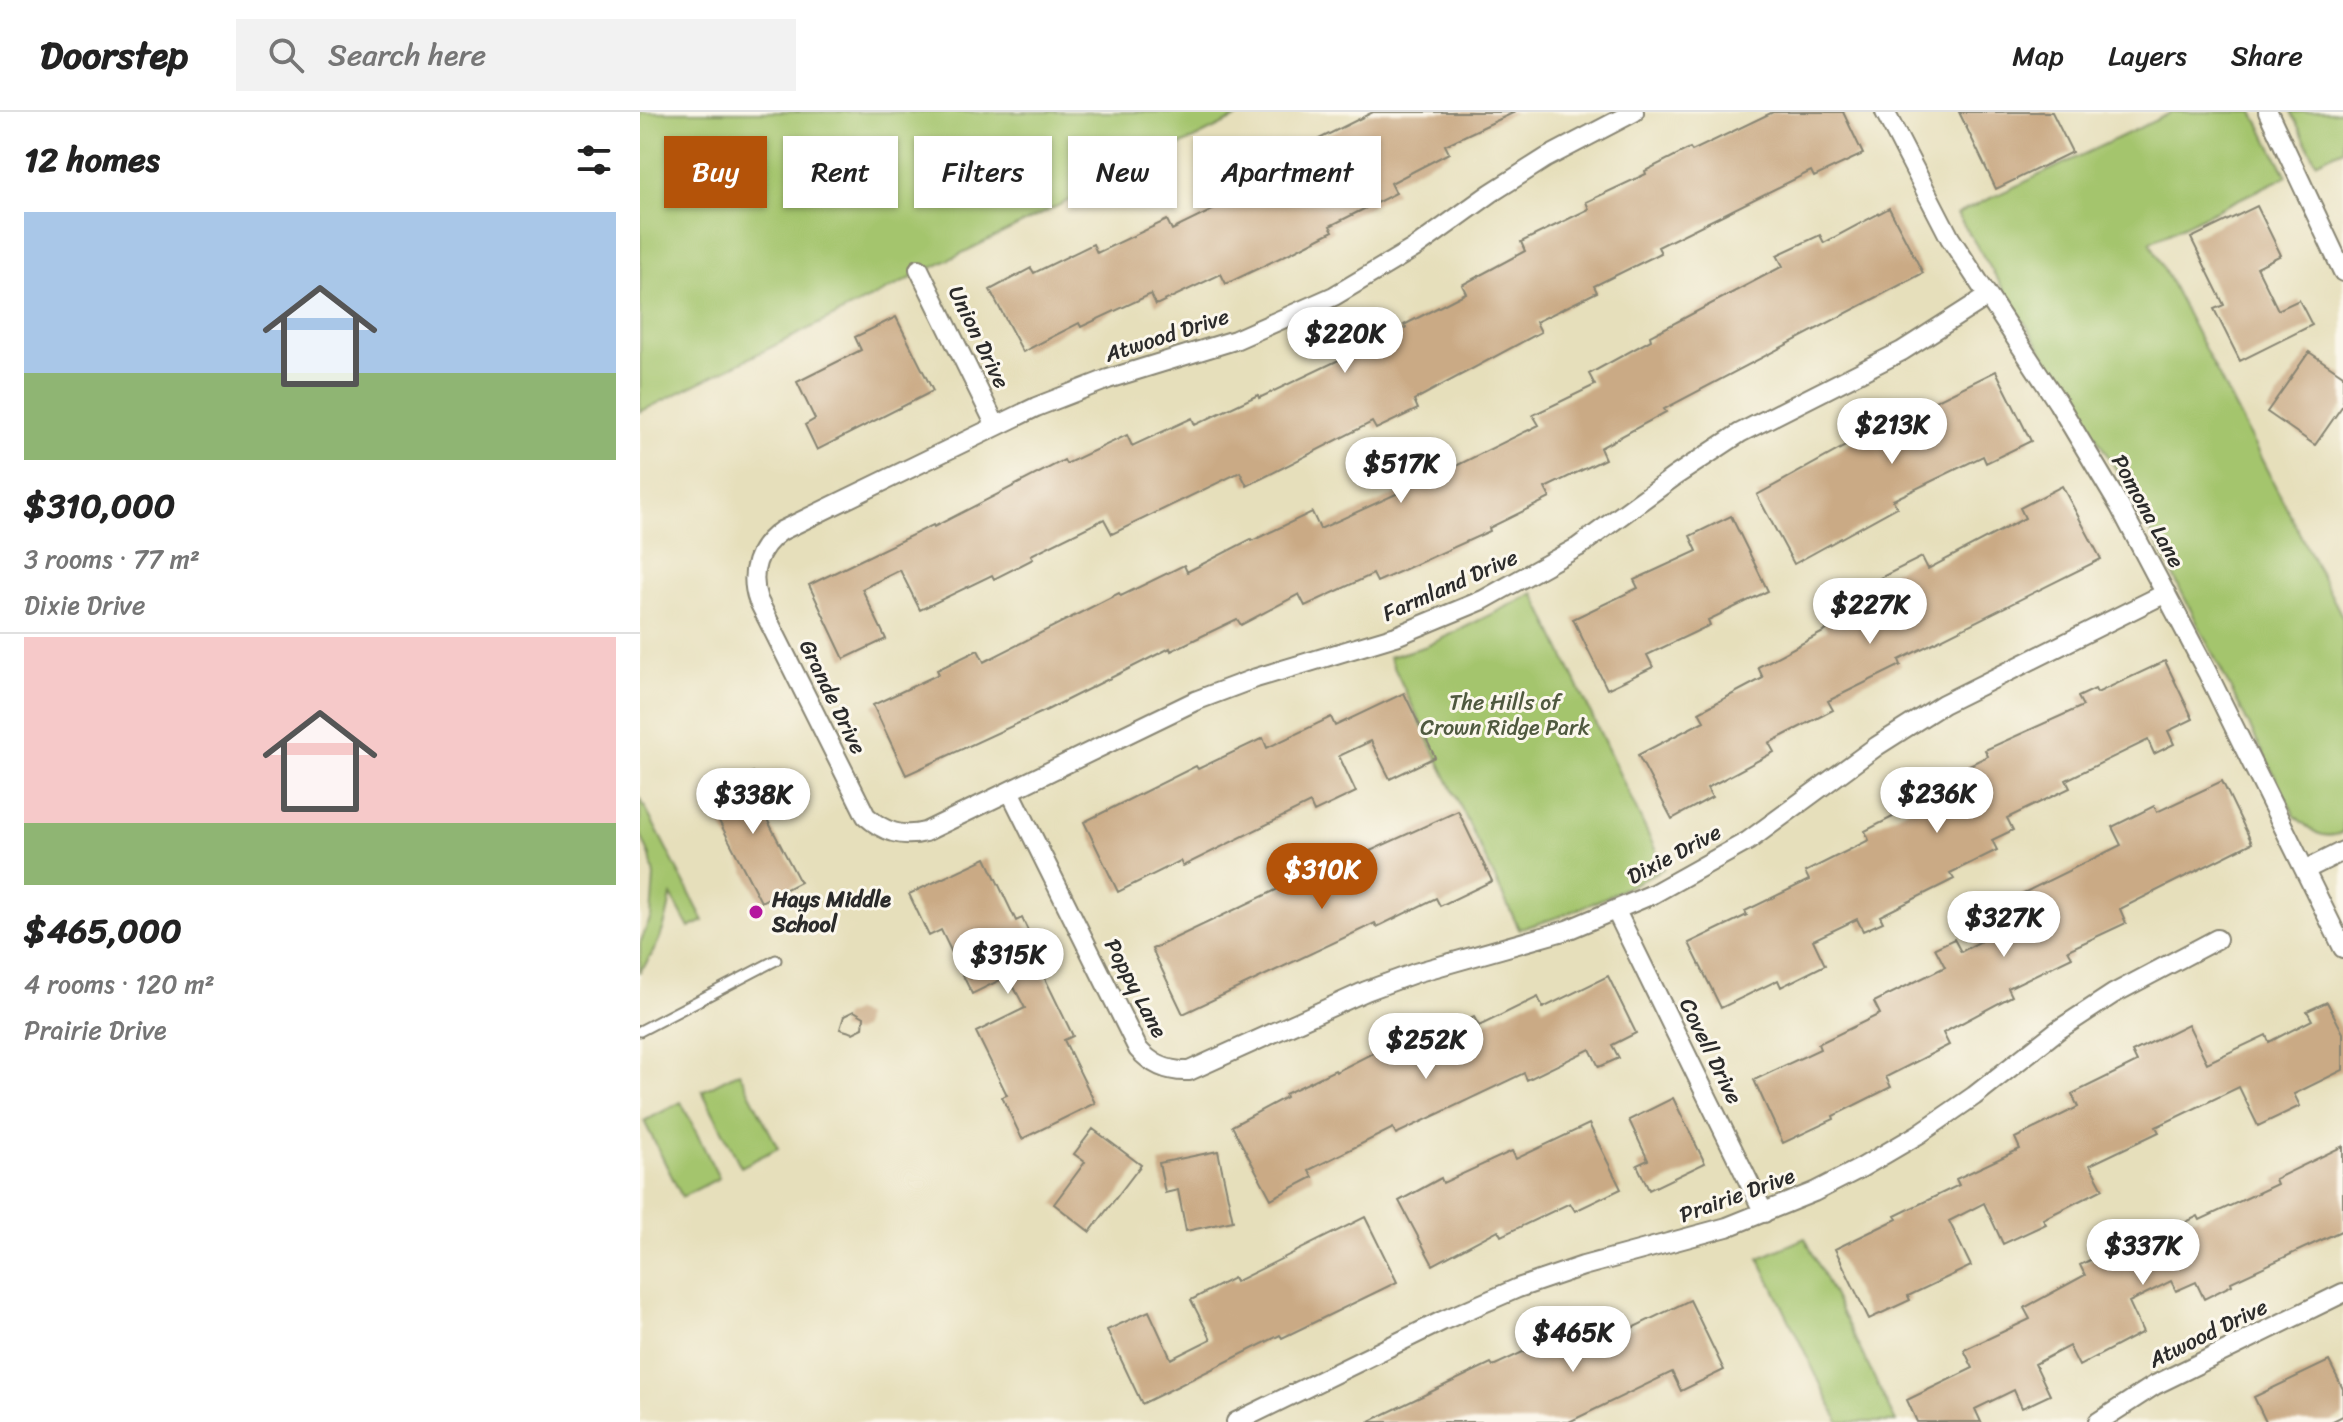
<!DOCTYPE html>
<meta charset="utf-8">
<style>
:root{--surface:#fff;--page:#f2f2f2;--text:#222;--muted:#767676;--line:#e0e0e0;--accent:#b45309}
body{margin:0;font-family:Sriracha,sans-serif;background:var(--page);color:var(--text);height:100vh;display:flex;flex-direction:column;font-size:30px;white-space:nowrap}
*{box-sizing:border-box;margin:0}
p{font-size:26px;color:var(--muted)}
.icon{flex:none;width:44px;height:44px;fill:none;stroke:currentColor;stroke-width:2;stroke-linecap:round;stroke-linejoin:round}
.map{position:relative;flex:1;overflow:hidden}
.sheet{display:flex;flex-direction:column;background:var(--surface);width:640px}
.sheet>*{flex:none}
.hud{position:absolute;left:24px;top:24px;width:760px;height:72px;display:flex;gap:16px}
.price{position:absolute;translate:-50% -68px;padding:0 18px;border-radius:28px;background:#fff;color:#222;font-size:26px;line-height:52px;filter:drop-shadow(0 2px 4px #0008)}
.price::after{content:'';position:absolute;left:50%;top:48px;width:24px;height:18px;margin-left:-12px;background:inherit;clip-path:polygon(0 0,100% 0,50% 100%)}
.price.on{background:var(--accent);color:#fff}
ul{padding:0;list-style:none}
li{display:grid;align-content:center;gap:16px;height:424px;padding:0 24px}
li+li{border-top:2px solid var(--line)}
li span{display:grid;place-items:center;height:248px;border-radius:0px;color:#555}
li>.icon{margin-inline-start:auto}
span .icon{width:144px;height:144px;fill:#fffc;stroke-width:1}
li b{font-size:34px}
h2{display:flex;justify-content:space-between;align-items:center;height:96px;padding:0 24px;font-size:34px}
.chip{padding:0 28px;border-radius:0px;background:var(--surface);box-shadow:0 2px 6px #0004;font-size:28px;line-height:72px}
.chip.on{background:var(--accent);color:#fff}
header{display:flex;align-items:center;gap:48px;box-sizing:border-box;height:112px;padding:0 40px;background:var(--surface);border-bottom:2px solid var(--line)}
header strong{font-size:38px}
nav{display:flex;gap:44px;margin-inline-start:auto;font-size:28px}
.search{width:560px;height:72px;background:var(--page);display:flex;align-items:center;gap:20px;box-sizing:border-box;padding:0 28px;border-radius:0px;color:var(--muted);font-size:30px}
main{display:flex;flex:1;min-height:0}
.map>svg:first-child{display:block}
.green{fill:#a4c56d;stroke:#68784c;stroke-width:2}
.building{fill:#caaa85}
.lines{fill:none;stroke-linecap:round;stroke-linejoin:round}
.lane-casing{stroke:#888573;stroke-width:13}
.street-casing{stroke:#888573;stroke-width:22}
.lane{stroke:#fff;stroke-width:9}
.street{stroke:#fff;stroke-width:18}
.poi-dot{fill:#b5179e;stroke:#fbf7ec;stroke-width:3}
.labels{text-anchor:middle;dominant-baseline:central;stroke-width:6;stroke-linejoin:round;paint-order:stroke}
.street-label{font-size:22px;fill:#2b2b2b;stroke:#fbf7ec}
.park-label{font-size:22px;fill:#4f593f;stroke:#fbf7ec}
.poi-label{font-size:22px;font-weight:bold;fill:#2b2b2b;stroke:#fbf7ec;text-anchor:start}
</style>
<header>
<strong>Doorstep</strong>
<div class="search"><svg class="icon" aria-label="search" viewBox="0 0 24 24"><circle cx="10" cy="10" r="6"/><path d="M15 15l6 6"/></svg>Search here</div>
<nav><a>Map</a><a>Layers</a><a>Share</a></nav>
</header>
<main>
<section class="sheet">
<h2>12 homes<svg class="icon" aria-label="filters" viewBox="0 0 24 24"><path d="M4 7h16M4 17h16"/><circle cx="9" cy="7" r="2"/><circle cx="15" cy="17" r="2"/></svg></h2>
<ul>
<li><span style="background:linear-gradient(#a9c7e8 65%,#8fb573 0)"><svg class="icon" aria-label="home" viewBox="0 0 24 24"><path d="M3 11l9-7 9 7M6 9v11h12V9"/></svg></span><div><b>$310,000</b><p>3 rooms · 77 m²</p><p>Dixie Drive</p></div></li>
<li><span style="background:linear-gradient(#f6c9c9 75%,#8fb573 0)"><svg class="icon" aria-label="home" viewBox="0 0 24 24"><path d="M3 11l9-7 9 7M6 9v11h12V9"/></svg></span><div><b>$465,000</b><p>4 rooms · 120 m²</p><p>Prairie Drive</p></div></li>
</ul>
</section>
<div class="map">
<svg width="1703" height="1310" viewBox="0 0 1703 1310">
<rect width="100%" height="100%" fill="#fbf7ec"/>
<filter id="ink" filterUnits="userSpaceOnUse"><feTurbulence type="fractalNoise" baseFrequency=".0125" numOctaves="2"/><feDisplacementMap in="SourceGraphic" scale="16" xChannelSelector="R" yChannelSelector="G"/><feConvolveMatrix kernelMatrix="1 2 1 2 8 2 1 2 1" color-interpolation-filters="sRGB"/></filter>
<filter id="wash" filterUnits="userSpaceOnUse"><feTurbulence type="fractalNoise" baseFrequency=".006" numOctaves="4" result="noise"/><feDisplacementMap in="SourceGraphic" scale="32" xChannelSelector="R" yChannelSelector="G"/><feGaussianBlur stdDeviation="1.8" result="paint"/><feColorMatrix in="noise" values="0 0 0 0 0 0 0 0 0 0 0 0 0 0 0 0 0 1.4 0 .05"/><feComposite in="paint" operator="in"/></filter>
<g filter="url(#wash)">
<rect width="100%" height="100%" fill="#e6dfbb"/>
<!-- green -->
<path class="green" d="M0,0h608l-608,300z
M1533,0h80l34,64 -137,66 193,376v214c-21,10 -33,-2 -48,-16l-161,-318 -177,-284z
M1651,0h52v37l-27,13z
M894,481l130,275c-46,25 -95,48 -145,61l-130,-272 38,-11z
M0,686l64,123 -15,7 -18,-33c-4,28 -12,54 -31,76v-28l11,-26 3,-41 -4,-20 -10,-23z
M99,960l39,76 -37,19 -39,-76z
M41,990l38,76 -37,19 -38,-76z
M1165,1126l91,184h-57l-80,-164z"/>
<g id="blocks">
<!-- building -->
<path class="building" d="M733,0h142l-70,33 4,8 -58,30 5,10 -66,33 3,5 -37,19 -70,34 -5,-10 -65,31 -5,-11 -70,33 -2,-4 -56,29 -33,-62 41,-22 3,5 59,-29 4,9 70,-33 5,10 61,-30 2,3 91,-49 -7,-15z
M1133,0h70l20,42 -49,23 -3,-6 -153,76 3,6 -67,33 3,6 -61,30 5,10 -127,68 4,9 -42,20 -4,-7 -125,64 -7,-14 -128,62 -8,-15 -73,36 2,4 -39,20 -2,-4 -72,35 -20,-40 -38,19 24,50 -42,20 -35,-74 124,-60 1,2 130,-67 2,4 61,-29 5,11 60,-28 3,7 63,-30 1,3 147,-70 -2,-3 62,-32 -4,-8 63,-34 -4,-9 68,-33 -3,-7 60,-28 -1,-3 45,-23 2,3z
M1319,0h93l20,40 -76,37z
M1617,94l24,49 -24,12 21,43 21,-10 13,25 -72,36 -26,-52 10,-4 -33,-67z
M1249,96l34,65 -259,136 2,3 -66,36 5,11 -60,29 5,10 -61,30 1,3 -113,51 -4,-8 -68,32 -6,-12 -58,31 -4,-6 -66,32 -1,-3 -123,62 -141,65 -33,-70 66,-31 -2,-4 41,-20 6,12 135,-69 2,3 63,-31 3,7 64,-33 1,2 60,-29 8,17 87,-40 -4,-7 41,-20 4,8 91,-45 -6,-10 62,-30 -6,-11 62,-34 -1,-4 133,-70 -6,-11 43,-20 4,8z
M256,205l37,74 -116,59 -12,-25 10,-6 -18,-37 64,-32 -6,-13z
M1669,240l34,23v30l-28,40 -48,-33z
M1356,259l35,70 -45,22 -3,-7 -90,44 4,7 -103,57 -37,-69 103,-57z
M1422,374l39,73 -202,101 2,5 -73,36 5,9 -64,33 5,9 -67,36 5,9 -40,22 -34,-64 66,-34 -5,-9 64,-34 -5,-11 69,-37 -4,-8 63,-31 -6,-13 42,-21 6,12 97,-51 -5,-10z
M1091,404l37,75 -60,29 2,5 -63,30 6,12 -46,22 -34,-70 65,-31 -4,-8 63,-29 -7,-15z
M1525,549l28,58 -25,12 6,13 -20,10 -6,-14 -82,40 4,8 -63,30 6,12 -21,10 5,10 -47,23 4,6 -74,37 3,6 -20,9 -6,-12 -44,21 12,25 -44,22 -3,-7 -57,28 -32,-65 58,-28 -2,-4 64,-31 -4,-8 64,-32 -4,-9 65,-33 -6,-11 64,-31 -3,-6 98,-44 -5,-9 17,-8 2,4z
M764,581l31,64 -45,22 -19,-38 -32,15 17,36 -42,20 -4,-9 -127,63 -3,-5 -62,31 -34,-70 112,-56 2,3 65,-31 4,10 64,-31 4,9z
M113,660l15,29 -8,5 40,76 -39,20 -55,-106z
M1582,669l30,62 -132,66 6,14 -58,27 4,7 -64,31 4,8 -69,37 6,12 -63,32 5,10 -58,29 1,3 -51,24 -29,-63 66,-31 -2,-5 62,-30 -6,-12 71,-35 -10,-19 19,-9 7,13 46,-25 -10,-21 124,-61 -9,-18 42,-21 3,6z
M818,699l34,70 -52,25 -4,-8 -59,29 -2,-4 -192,91 -31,-65 170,-81 2,4z
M346,746l30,63 6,-3 20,42 -5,2 36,74 -9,4 31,63 -73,36 -20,-42 5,-2 -31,-63 49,-24 -17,-32 -36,18 -31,-64 -12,6 -20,-42z
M968,864l28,57 -24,12 7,13 -20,9 -9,-18 -63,31 -3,-7 -128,61 -3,-6 -84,42 4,7 -42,22 -39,-73 54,-29 -1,-3 50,-24 1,2 62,-32 6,11 70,-34 5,9 59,-29 5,11z
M1687,890l16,31v37l-49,24 6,12 -42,20 -19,-39 -83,40 3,5 -69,33 13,24 -60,30 3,5 -43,20 -19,-41 -35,18 22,45 -63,30 2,4 -41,19 -34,-70 62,-30 -2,-3 64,-31 -3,-6 64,-30 -5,-11 63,-31 -6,-13 65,-32 -5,-10 56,-28 19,39 59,-28 3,7 43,-22 -5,-9z
M214,899l10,6 -1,11 -10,5 -13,-4 4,-13z
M1033,986l32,65 -56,27 -12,-25 11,-5 -19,-40z
M949,1012l32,65 -46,22 -5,-8 -69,33 -3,-6 -65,35 -34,-64 42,-23 2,5 69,-32 4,8z
M453,1017l48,36 -51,67 -36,-28 31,-42 -11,-8z
M1703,1034v84l-112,52 1,3 -28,14 -8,-17 -20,9 -5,-10 -42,21 14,30 -64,34 -10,-20 -34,18 15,31 -28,13 -8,-18 -39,19 6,13h-64l-10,-22 66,-32 -9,-18 66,-31 -6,-11 61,-33 -5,-10 50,-25 3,8 65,-32 2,4 77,-36 -2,-5z
M578,1039l15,70 -47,10 -8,-41 -13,3 -6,-30z
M725,1105l32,65 -115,56 -2,-3 -138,69 -35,-74 42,-19 22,48 40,-20 -20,-39 42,-22 2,4z
M1050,1188l34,70 -43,21 -9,-19 -103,50h-201l123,-59 2,3 62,-29 5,9 59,-29 7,14z
M1689,1249l14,28v27l-12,6h-65l-12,-25z"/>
</g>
</g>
<g filter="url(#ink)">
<use href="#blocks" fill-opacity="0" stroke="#888573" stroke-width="2"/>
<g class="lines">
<defs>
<path id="lane" d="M0,919l136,-71"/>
<path id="street" d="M994,0l-88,46 -55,35 -75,54 -82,49 -99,44 -127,39 -72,28 -255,124c-24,17 -32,42 -23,69l108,216c18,16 36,22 59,16l270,-131 61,-23 140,-42 87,-36 95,-53 97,-71 65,-43 162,-82 86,-55
M1245,0l65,126 108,165 62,104 87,165 136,276
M1628,0l75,160
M279,157l77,157
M370,679l128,258c14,16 30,23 51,22l177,-80 49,-18 152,-43 86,-36 95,-53 129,-95 66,-42 223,-111
M1665,758l38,-19
M976,799l148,302
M596,1310l206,-101 76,-33 65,-22 144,-39 87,-35 47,-24 58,-34 55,-38 84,-66 55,-36 104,-55
M1458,1310l57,-37 188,-92"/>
</defs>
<!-- lane casing -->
<use href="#lane" class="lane-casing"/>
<!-- street casing -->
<use href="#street" class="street-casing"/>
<!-- lane -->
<use href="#lane" class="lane"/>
<!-- street -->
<use href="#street" class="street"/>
</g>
</g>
<!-- markers -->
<circle class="poi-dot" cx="116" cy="800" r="8"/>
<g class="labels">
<!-- street labels -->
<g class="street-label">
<text transform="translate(527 223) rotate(-18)">Atwood Drive</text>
<text transform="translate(339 225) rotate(64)">Union Drive</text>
<text transform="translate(1508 399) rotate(61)">Pomona Lane</text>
<text transform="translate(810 473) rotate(-24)">Farmland Drive</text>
<text transform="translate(193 585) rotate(64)">Grande Drive</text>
<text transform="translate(1034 742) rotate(-28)">Dixie Drive</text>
<text transform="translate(496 876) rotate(62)">Poppy Lane</text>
<text transform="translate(1071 939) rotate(64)">Covell Drive</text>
<text transform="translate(1097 1083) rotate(-20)">Prairie Drive</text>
<text transform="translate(1568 1221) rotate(-26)">Atwood Drive</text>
</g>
<!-- park labels -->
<g class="park-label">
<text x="865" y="590">The Hills of<tspan x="865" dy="25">Crown Ridge Park</tspan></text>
</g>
<!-- poi labels -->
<g class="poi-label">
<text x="132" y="787">Hays Middle<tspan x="132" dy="25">School</tspan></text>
</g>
</g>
</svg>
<b class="price" style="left:705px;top:263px">$220K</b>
<b class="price" style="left:1252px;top:354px">$213K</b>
<b class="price" style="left:761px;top:393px">$517K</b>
<b class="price" style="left:1230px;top:534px">$227K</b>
<b class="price" style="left:1297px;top:723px">$236K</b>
<b class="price" style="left:113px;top:724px">$338K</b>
<b class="price on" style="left:682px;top:799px">$310K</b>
<b class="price" style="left:1364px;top:847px">$327K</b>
<b class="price" style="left:368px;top:884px">$315K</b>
<b class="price" style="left:786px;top:969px">$252K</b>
<b class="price" style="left:1503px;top:1175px">$337K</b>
<b class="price" style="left:933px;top:1262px">$465K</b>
<div class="hud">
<a class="chip on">Buy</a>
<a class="chip">Rent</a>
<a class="chip">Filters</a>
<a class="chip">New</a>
<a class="chip">Apartment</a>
</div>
</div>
</main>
